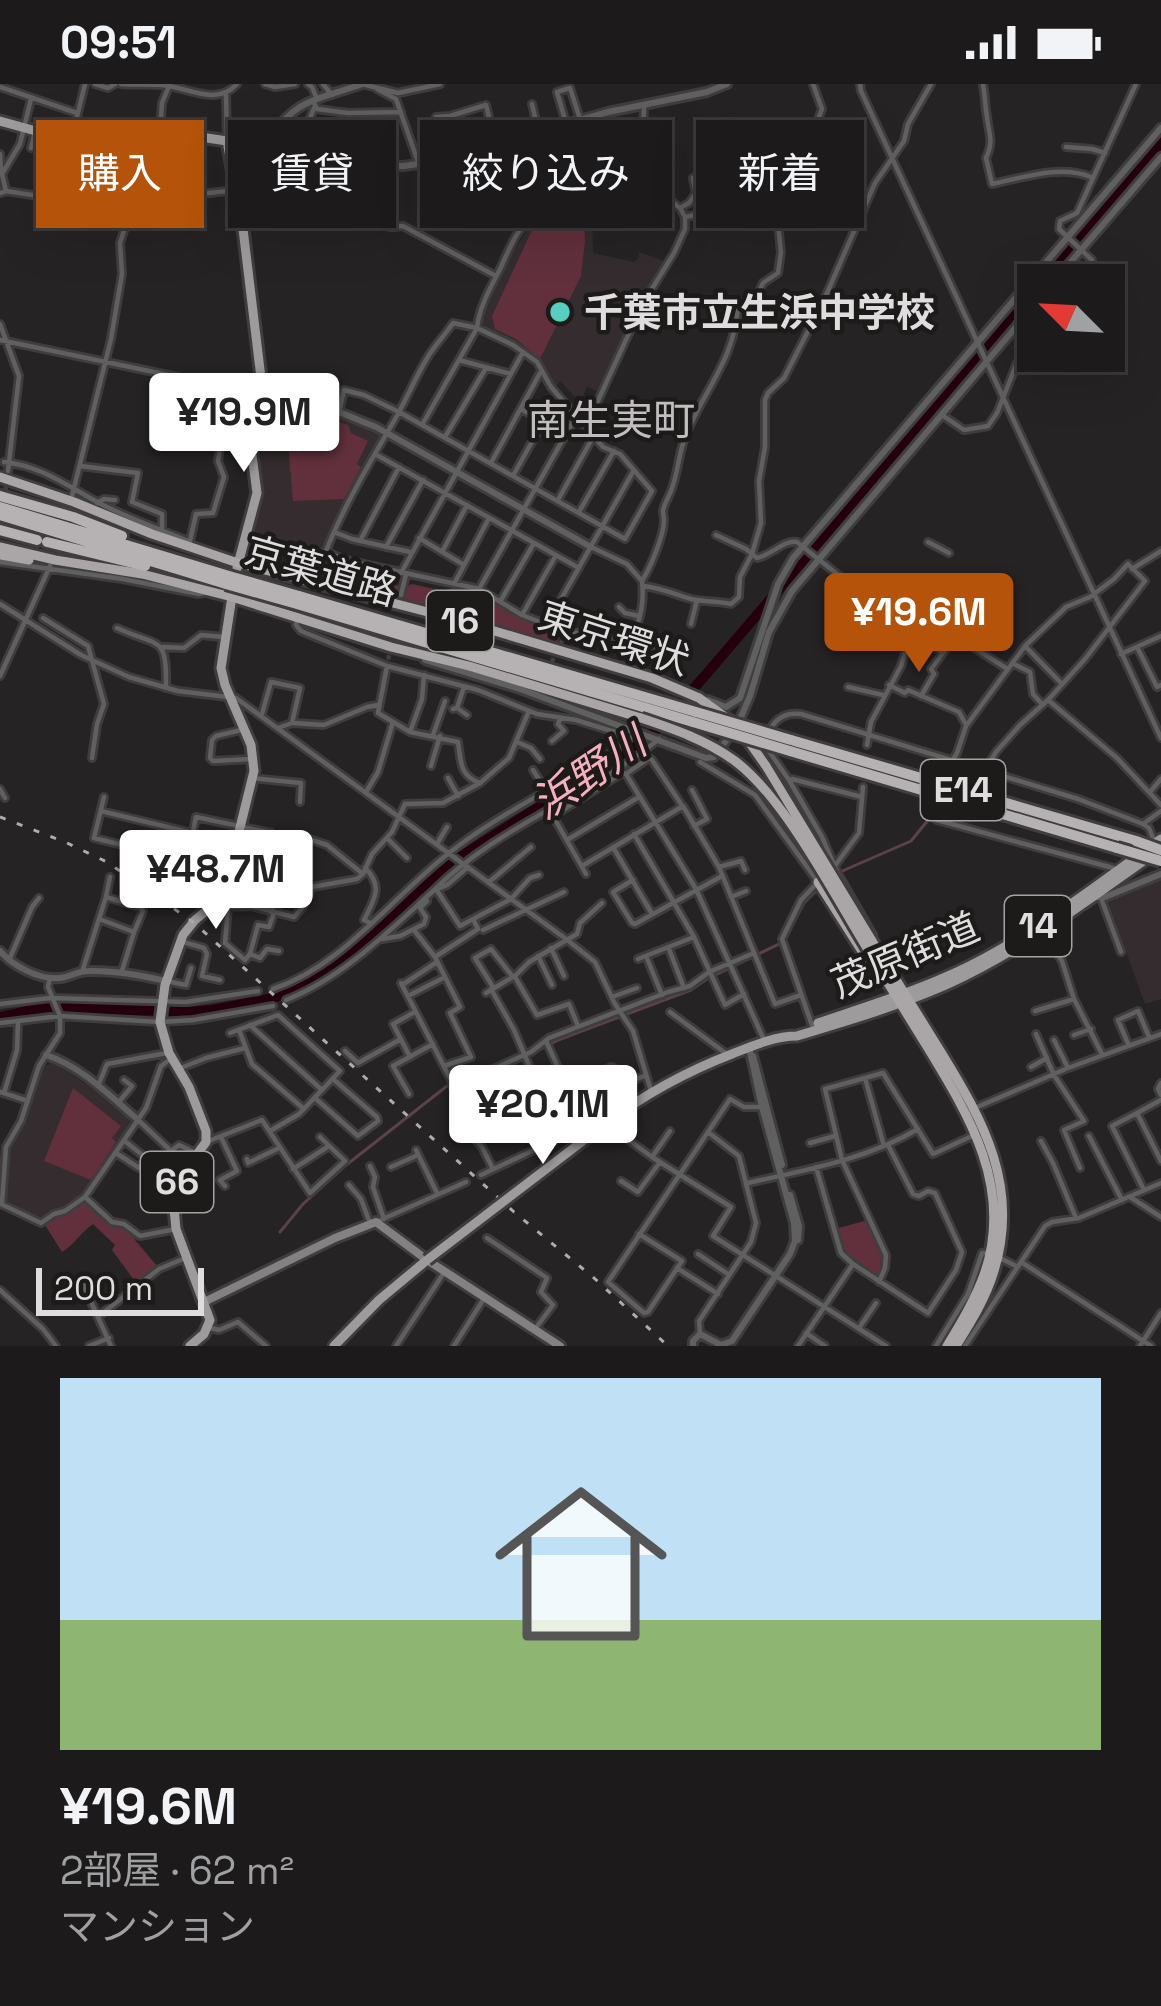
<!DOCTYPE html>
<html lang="ja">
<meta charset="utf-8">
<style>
:root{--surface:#1c1a1b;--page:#292728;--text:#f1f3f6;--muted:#a0a1a3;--line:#3a383a;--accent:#b45309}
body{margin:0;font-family:"Space Grotesk","Noto Sans JP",sans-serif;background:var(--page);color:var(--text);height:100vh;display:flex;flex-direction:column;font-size:45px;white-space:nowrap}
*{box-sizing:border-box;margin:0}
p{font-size:39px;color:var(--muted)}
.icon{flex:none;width:66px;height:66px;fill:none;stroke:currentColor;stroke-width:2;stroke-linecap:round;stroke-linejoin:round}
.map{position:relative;height:1262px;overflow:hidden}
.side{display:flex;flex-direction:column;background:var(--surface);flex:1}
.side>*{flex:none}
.banner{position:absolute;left:36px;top:36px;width:1089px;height:108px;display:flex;gap:24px}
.needle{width:78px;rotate:294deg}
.fabs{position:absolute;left:1017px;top:180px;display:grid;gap:24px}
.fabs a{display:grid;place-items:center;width:108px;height:108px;border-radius:0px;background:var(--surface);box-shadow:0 12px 48px #0002,0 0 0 3px var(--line);font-size:60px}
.scale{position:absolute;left:36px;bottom:30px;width:168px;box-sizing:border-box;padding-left:12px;border:6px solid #dfddde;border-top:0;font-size:33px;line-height:42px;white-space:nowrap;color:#dfddde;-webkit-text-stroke:9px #1d1a1a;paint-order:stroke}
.price{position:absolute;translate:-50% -102px;padding:0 27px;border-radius:12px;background:#fff;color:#222;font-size:39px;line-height:78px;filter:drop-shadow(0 3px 6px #0008)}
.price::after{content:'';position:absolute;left:50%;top:72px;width:36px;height:27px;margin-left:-18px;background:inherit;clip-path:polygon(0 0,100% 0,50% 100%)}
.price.on{background:var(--accent);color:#fff}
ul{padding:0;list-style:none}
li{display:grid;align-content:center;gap:24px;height:636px;padding:0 60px}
li span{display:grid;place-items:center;height:372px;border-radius:0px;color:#555}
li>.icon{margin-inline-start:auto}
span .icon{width:216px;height:216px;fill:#fffc;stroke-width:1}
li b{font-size:51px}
.chip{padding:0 42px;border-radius:0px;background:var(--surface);box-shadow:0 12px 48px #0002,0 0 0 3px var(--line);font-size:42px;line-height:108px}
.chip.on{background:var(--accent);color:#fff}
.status{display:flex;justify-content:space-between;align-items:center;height:84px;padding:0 60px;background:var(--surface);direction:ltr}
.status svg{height:33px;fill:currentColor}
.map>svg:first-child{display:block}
.built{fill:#342c2e}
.green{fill:#62303d}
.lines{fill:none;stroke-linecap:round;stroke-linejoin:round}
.stream{stroke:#5b424a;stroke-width:3}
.river{stroke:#23000b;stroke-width:10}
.minor-tunnel{stroke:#423f40;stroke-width:4.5;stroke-dasharray:4.5 2;stroke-linecap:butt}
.minor-casing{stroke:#403d3e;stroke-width:10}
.tertiary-casing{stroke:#403d3e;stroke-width:12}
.secondary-casing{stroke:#403d3e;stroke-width:14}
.primary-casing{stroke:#403d3e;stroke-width:15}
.trunk-casing{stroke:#403d3e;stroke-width:15}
.motorway-casing{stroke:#403d3e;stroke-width:16}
.minor{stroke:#616060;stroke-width:4.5}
.tertiary{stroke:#616060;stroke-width:6}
.secondary{stroke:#838182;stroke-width:8}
.primary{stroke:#9e9b9c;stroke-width:9}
.trunk{stroke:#aaa6a8;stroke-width:9}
.motorway{stroke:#b6b2b3;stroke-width:10}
.rail{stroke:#afacad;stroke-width:3;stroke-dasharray:6 12;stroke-linecap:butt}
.primary-bridge-casing{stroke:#403d3e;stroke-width:15;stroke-linecap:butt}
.trunk-bridge-casing{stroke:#403d3e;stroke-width:15;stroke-linecap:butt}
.motorway-bridge-casing{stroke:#403d3e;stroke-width:16;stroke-linecap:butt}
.primary-bridge{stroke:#9e9b9c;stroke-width:9}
.trunk-bridge{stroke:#aaa6a8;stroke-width:9}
.motorway-bridge{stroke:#b6b2b3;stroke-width:10}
.poi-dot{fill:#58cec0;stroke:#1d1a1a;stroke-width:4.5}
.labels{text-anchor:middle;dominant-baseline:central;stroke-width:9;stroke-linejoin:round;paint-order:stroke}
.shield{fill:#1d1a1a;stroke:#a5a2a3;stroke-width:3}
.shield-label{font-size:36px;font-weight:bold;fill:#dfddde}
.poi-label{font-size:39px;font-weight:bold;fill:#dfddde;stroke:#1d1a1a;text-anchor:start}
.street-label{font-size:39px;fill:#dfddde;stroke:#1d1a1a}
.neighbourhood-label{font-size:42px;fill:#c2bebf;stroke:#1d1a1a}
.water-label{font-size:42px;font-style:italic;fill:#f5afbe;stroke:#1d1a1a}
</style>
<div class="status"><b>09:51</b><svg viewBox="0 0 49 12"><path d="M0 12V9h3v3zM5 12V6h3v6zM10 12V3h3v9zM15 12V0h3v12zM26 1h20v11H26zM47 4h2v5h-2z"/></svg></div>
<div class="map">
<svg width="1161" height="1262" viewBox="0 0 1161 1262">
<rect width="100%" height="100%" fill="#262324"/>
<!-- built -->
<path class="built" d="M592,123l1,46 40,9 5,-3 1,-7 25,9 -25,43 -22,53 -12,17 -6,18 -12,-5 -7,15 -20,-21 -5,6 -17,-27 -21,-17 -33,-16 -3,-7 29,-63 21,-34 19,-9z
M270,319l76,17 34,14 1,5 -61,121 -69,-24 13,-43 -8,-42 1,-13 9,-32z
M1161,794v121l-16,5 -37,-102z
M54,978l62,43 14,13v11l-47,67 -18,14 -25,12 -31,-17 -3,-5 2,-49 19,-35 16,-49z"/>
<!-- green -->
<path class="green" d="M584,132l1,25 -4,35 -41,83 -24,-20 -21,-10 -3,-13 40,-86 9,-7z
M318,332l30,9 3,8 17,8 -11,23 4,3 -17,32 -51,2 -6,-71 28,-4z
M322,485l83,18 7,-3 31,7 16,-5 19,5 42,25 38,17 2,4 -3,6 -239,-66z
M73,1004l48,38 -9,12 4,4 -25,38 -47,-19z
M83,1117l28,23 5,-2 20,14 -1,4 22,26 -21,17 -24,-33 3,-5 -22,-21c-12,8 -18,20 -31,28l-17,-27c11,-11 25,-14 38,-24z
M868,1136l16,39 -6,17 -31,-20 -12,-27z"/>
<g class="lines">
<!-- stream -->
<path class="stream" d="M840,788l71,-31 18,-22
M787,851l17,-32 14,-14
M280,1148l23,-28 42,-38 102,-80 60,-19 51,-27 133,-50 16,-11 74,-36"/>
<!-- river -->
<path class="river" d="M0,933l46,-10 143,5 24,-2 60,-12 27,-11 37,-21 107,-99 205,-130 54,-59 458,-536"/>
<!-- minor-tunnel -->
<path class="minor-tunnel" d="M3,425l4,-30
M387,582l6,-30
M549,584l17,-36
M755,711l29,-21"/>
<defs>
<path id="minor" d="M95,0l13,4 7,-4
M121,0c14,1 27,0 41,1 26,2 54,22 75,-1
M265,0l10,3 20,-3
M308,0l4,3 5,12
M323,0l9,11
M362,0l36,9 42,-9
M860,0l1,7 300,647
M983,0c2,11 2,22 4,33 2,18 7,24 -1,41l6,26c30,-6 69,-20 99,-7
M0,3l77,26
M377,5l19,10 21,60 20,28c12,-2 32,-6 40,6 3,4 4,10 7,14l37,8 7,6
M226,11l1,46 31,21
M313,17l4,8 31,4 53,-1
M532,20l6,26 12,81
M566,39l-9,-31 13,-4 10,31
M75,41l10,-41
M160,47l2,-28 7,-17
M152,49l13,22 30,28 3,11
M70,56l-3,12 3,7 39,7 6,-6 3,-31
M299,63l15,-39
M1066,63l26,2 13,4
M31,64l4,-16
M0,70l1,17
M447,73l-11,-40 14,-1 36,-11 9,37
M97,80l7,-28
M337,84l6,31 -5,21 54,7 11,-1 91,49
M648,84l7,6 4,18 21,16 5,9
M693,94l3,15
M252,102c28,-12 61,-8 87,-21
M472,105l4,-4 53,-11
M6,107l-4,-17 18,-30 11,-45
M0,109l6,-2 52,8 81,5 5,-4 93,-10
M144,116l19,-48
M680,124l9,-5 7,-10 13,-1 19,9
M240,131l8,-4 8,-40 13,-31
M1062,201l29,-21 1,-4 -33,-31 1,-8 17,-8 59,-129
M0,240l19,52 -11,95
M0,256l226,47 -5,13 3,20 -6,41 6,16 -11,36 -17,1 -6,27
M459,276l52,14
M521,325l42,24
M942,331l22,15 24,-4 9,-13 20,-50 21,-19
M422,341l55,-97c2,-21 14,-41 24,-61 7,-15 15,-37 29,-48 13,-10 29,-8 45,-10 26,-5 58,-14 72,-39 6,-12 -2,-24 -4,-36 0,-10 1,-20 1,-29
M445,353l41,-69
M375,370l204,114
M4,378c38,4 65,25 97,42 29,15 61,26 89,38
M491,379l49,-90
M80,382l58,7 -6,29 30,12v17
M514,390l29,-52
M72,412l39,-157 11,-65 -2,-31 13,-40
M558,416l35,-63
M97,419l7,-4 11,1
M579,428l35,-61
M334,448l18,7 58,13
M716,451l30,14 11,9c15,-3 26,-18 40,-16l65,52 56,30
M419,454l45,27
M360,457l39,-74
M928,458l21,11
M386,463l37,-67
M325,467l20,9 134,29 43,26 44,17 63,5c13,-13 15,-39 13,-56l-15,-17 -36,-17
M442,468l25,-47
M0,478l123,17 76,15 8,-2
M1132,485l29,-18
M401,489l122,-221
M317,492c17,-53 46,-102 74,-150 13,-21 22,-44 35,-66 7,-13 19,-25 27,-37l24,5 36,17 24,17 14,25 52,60 17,7 32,37 -27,48 -226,-127 -35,-17 -20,-5 -5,22
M642,497c8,-13 22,-45 22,-61 0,-3 -1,-6 -1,-9 1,-8 8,-17 10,-26 6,-18 6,-35 14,-53 21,-48 48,-74 51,-128l19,-8 6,-13 15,-10 3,-21 -3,-28 44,-115 -9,-25
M454,500l34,-64
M643,502c19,2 31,8 48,13 13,3 27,2 40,5l8,-7 1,-20 12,-23 9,-31 -2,-42 6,-34v-47l3,-7 16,-15 40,-78 51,-117 29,-42 4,-17 23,-40
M479,505l97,-173 20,-11 46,-100 32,-52 11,-24v-12l33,-6 15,-17 23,-6 8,-9 8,-5 23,3
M401,511l5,-21
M501,516l33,-57
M0,520l81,51 48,22 49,14 58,7 330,241 29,23 20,42 18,27 18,60
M619,523l6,6 14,3
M522,531l33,-58
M297,533l-1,8 5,6 86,35 91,24 59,24 39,6 42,13 10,-2
M925,533l81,51
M43,534l45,28 16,58 -7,20 -5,34
M547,540l87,-154
M691,540l6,-24
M117,544c43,20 50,6 49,60
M633,551l10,9 22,4
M926,557l17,12
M1025,562l37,38
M163,563l21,1 17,-13 23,2
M1137,563l20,40 4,-2
M1121,570l40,-18
M1012,579l18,9 3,22 8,9
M387,582l-9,47 32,19 48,10c3,18 1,34 22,41
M0,592l50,-110
M889,601l16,8 3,-3 51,22 6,11
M848,603l35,8
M921,612l13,-22 -3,-5 25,-33
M1048,616l69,58 44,47
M457,624l10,7
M453,625l4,-1 7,-21
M262,630l9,-32 29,6 -8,35 -14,5
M293,639l31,2 43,-18 11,-2
M245,645l-29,7 -4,4 -2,18 3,3 38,-2
M410,648l12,-33 2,-24
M768,650c6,-15 17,-22 33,-20l277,85 65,25 6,4 6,15
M433,651l12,-34
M552,657l12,-10 -6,-7 2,-5
M517,658l14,6 9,11
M764,660l25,36 33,57 15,35 36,63
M867,661l4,-23 30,-56 9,-31 34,-39
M700,678l55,33 63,87 -17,18 -19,39 32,92
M431,682l9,-30
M533,686l14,22
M947,686l10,-17 9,-27 59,-80 41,-39 24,-10 24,-18 14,-15 17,17 -60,78 -37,41 -28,25 -24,27 -11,18
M626,690l23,-16 3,2 29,44
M252,694l49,5 -1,19
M448,694l10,18
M792,695l70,18
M0,705l5,9
M692,706l15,29 -13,7
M366,708l12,-20 15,-50
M1150,708l11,-13
M104,713l-10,41 93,23 9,-44 75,16
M931,723l-2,6 8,7 176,48 4,3
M101,727l91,22
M1143,740l18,-13
M634,750l60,103 31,68 19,-11
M387,754l20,20
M567,756l72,-43
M437,760l10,-17
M613,763l39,67
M582,782l101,-60 36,61 56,137 26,-9
M719,783l22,-6 4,9
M834,783l25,-34 4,-46
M365,784c19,18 9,32 -1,52l6,3
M586,790l-33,-58 69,-43 4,1 70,115 69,153
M633,796l-20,12 19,31 3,1 87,-48
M172,797l5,-23
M489,798l42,-35
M436,805l24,37 51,-27 19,-21 9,-3
M433,807c64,-65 156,-94 226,-152
M106,813l4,-20
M731,813l15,-6
M1101,814l20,54
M216,819l12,4 23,-1 43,11 8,-9 10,-21 45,-8 6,-5 9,-20 20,-22 13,-28 38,-1 37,-20 29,-25 20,-47
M228,823l-3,36 20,17 5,-6 10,4 7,-9 12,2
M271,828l35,-74 21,7 36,29
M99,835l35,13 -12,39
M414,846l21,27 25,50 -10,6 21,44 -27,9
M483,846l81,-38
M1044,850l18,27 12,38
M382,855l18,-3 24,-12 2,-7 -6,-9 7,-7 -2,-3
M180,857l24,7 3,6 -5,22 18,4
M551,864l13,28
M669,865l15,39
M250,870l8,-29 11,2 5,-14
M538,872l14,29
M646,872l16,39
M435,873l43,-28 -4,-8
M638,875l56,-22
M9,876l23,-53 7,-9
M83,885l23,-72 34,10 3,4 -9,21
M515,893l22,38 32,-11 9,22
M167,897l19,4 5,-17
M401,899l50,97 13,48 18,19 11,22
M402,901l35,-23
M493,903l-18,-29 16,-9 22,28
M273,905c71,-24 118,-91 176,-136 49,-39 114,-69 167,-103l22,-18
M491,905l23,41 26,61
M486,909l30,-18 13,-13 48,-28 3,-11 22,-20
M408,912l37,-19
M612,913l25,-9
M286,916c56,-22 102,-68 147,-109l14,-6 21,-18
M0,920l50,-6 136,4 72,-11
M1035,927l39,-12 28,55
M670,928l58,43
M0,939l60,-7 100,6 33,-2 80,-14
M250,941l72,65
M239,946l13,34 52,45
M230,949l48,-18 62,56 -41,43 -29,17
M1036,950l18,41 30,46 -20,9 16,38
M1074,951l17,-6
M1054,956l14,28
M546,957l21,46 44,-20 3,1 -1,13 3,5c12,1 19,-9 30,-10
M1129,962l-11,-26 20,-9 11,26
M345,967l13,12 43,-24
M410,973l-17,-33 20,-11
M1031,983l16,-9
M502,984l13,32 36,-13
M178,985l28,-11 39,-10
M865,994l19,68
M451,996l42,-11 38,-17 18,-14 119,-46 22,-6 19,-14 45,-19
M1161,999l-3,6 3,6
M98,1002l9,-22 60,-11
M0,1008l28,9
M4,1009l13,-43 1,-27
M409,1010l-16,-28 40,-22
M315,1014l43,38 20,-15 -1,-4 -44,-38
M118,1019l14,-17 -8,-6
M975,1024l93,-40 93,-34
M1137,1029l24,-13
M137,1035l34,32 8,-6 19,9
M1089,1052l33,64
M221,1053l16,34 -17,9 5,6
M1041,1057l12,22 23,55
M206,1058l56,-22 48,73 35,-32 -25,-24
M810,1059l25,-7
M416,1066l21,43
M116,1069l23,15 7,-10 -20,-16
M652,1073l18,-26
M247,1075l1,4 29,-14
M370,1082l5,11 -2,10 11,32
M391,1083l27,-12
M816,1083l25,86 12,11 75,49 28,-43 6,-18 -27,-59 -7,-2 -9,5 -6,-2 -25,-49
M293,1085l36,-23
M481,1091l119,-56 52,38 79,50 -18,29 173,110
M621,1097l17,11 22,-30
M748,1099c57,-13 120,-24 170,-54
M349,1101l12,14 9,24
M1144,1106l-32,-64 25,-13 24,48
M85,1113l27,25 12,2 16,12 36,-7
M1130,1113l31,20
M2,1118l4,-55 15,-26 18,-55 21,-33v-17l-12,-29 2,-9
M1,1120l40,19 13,-9 11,-3 20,-14 61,-89 15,-42 11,-8
M376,1138l90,-40
M639,1150l43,27 -34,51 -4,1 -36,-31c40,-61 81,-122 122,-183l14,8h18
M487,1154l60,40 -6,14 12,13 -18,24
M698,1170l30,20
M996,1172l22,11
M1021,1178l130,84
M677,1184l41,26
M82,1198l29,64
M879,1198l6,-14 1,-13 -44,-95 -17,-71 58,-16 50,81 39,-18
M0,1206l43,39 13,17
M99,1232l60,-47 24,-10
M210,1244l9,2 19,-8 28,24
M859,1244l17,-25
M806,1249l19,13
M700,1250l-1,-13 52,-79 5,-19 -17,-67 -31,-24
M89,1262l20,-8
M396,1262l49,-75
M454,1262l29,-46
M798,1262l55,-82
M936,1262l32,-52 14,-41h3
M965,1262l80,-120 7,-4 27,-4 82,-35
M1140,1262l21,-33"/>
<path id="tertiary" d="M269,56c27,-43 50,-40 93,-56
M228,57l41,-1 73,20 31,6h31l27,-4 177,-50 99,-20 20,-8
M1051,201l110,-128
M262,312l77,16 37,15 215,120
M425,576l95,29 186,69 8,-1 17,-23
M708,616l18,7 14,-9 38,-114 15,-26 368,-430
M738,640l12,-28 19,-64 23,-41 246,-290
M1097,813h8l56,-23
M0,867c13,15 39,29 60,27 10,-1 18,-7 28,-7 26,-1 53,4 78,10
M46,971c35,11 64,41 91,64
M753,972l29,109
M790,1111l9,31 -1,14
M693,1262v-5l7,-7 21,11 11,-4 58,-87 5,-13 -1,-18 -32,-116 -13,-60"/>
<path id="secondary" d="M204,1218l131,-64 41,-16 51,38 133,86"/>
<path id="primary" d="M0,37l43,12 31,-4 86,2 67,10 16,88 19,157 -11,62 6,45 -20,75
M818,939c56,-19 113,-36 165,-64 63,-34 120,-78 178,-120
M605,1040c40,-30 80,-52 127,-70 20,-8 43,-18 65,-18 50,-15 101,-30 149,-51 73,-33 138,-82 203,-128
M190,1262l14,-12 6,-14 -34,-91 -3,-31 4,-16 29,-40v-11l-17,-44 -20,-34 -9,-31 5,-37 18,-50 12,-15 22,-18 9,-18 28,-113 -3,-26 -26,-60 -4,-17 12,-78
M334,1262l45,-46 48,-40"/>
<path id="trunk" d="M0,393l74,25 78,32 86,29 213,55 201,60 47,20 33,24
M0,463l55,13 87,14 90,23 159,50 78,19 172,52
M0,471l29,5
M747,655l19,27
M818,798l49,77
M877,865c21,34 43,69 64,103 43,70 79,135 53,219 -8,27 -23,51 -38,75
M870,869c19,32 38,63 58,95 42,69 85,140 57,224 -9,26 -24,51 -38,74"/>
<path id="motorway" d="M0,412l73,21 49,19
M0,423l229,69
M0,431l226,69
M0,446l37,10
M47,458l98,24
M299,512l397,116
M297,520l396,118
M791,656l345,101
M790,667l327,97"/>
</defs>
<!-- minor casing -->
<use href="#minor" class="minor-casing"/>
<!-- tertiary casing -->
<use href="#tertiary" class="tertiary-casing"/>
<!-- secondary casing -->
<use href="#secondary" class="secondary-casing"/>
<!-- primary casing -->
<use href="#primary" class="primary-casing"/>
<!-- trunk casing -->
<use href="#trunk" class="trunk-casing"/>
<!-- motorway casing -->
<use href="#motorway" class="motorway-casing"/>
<!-- minor -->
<use href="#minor" class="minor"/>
<!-- tertiary -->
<use href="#tertiary" class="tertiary"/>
<!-- secondary -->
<use href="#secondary" class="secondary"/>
<!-- primary -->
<use href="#primary" class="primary"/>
<!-- trunk -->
<use href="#trunk" class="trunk"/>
<!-- motorway -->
<use href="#motorway" class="motorway"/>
<!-- rail -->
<path class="rail" d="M0,733l65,25 42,20 86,60 321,290 80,66 74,68"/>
<defs>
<path id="primary-bridge" d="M427,1176l178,-136"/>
<path id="trunk-bridge" d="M641,634c33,11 65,22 94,43 51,38 100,136 135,192
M766,682l111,183"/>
<path id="motorway-bridge" d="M229,492l70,20
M226,500l71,20
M696,628l95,28
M693,638l97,29
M1136,757l25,9
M1117,764l44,13"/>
</defs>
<!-- primary-bridge casing -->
<use href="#primary-bridge" class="primary-bridge-casing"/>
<!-- trunk-bridge casing -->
<use href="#trunk-bridge" class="trunk-bridge-casing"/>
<!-- motorway-bridge casing -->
<use href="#motorway-bridge" class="motorway-bridge-casing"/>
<!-- primary-bridge -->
<use href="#primary-bridge" class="primary-bridge"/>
<!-- trunk-bridge -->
<use href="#trunk-bridge" class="trunk-bridge"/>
<!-- motorway-bridge -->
<use href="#motorway-bridge" class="motorway-bridge"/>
</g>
<!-- markers -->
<circle class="poi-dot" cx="560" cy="228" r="12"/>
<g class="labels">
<!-- shield labels -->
<g class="shield">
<rect x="427" y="507" width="66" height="60" rx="9"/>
<rect x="921" y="676" width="84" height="60" rx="9"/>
<rect x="1005" y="812" width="66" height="60" rx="9"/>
<rect x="141" y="1068" width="72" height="60" rx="9"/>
</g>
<g class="shield-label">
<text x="460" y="537">16</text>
<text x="963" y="706">E14</text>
<text x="1038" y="842">14</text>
<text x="177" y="1098">66</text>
</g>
<!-- poi labels -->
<g class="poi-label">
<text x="584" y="228">千葉市立生浜中学校</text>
</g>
<!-- street labels -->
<g class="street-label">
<text transform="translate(321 487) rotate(16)">京葉道路</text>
<text transform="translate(614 554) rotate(18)">東京環状</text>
<text transform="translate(905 871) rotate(-23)">茂原街道</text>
</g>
<!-- neighbourhood labels -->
<g class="neighbourhood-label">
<text x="611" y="336">南生実町</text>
</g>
<!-- water labels -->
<g class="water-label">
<text transform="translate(589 689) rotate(-34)">浜野川</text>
</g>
</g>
</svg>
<div class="fabs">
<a><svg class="needle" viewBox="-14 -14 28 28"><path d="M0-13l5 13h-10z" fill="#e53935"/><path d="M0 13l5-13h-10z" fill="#a0a1a3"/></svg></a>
</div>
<div class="scale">200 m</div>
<b class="price" style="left:244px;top:391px">¥19.9M</b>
<b class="price on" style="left:919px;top:591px">¥19.6M</b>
<b class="price" style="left:216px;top:848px">¥48.7M</b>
<b class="price" style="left:543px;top:1083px">¥20.1M</b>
<div class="banner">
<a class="chip on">購入</a>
<a class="chip">賃貸</a>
<a class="chip">絞り込み</a>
<a class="chip">新着</a>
</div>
</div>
<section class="side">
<ul>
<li><span style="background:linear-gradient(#bfe0f5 65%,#8fb573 0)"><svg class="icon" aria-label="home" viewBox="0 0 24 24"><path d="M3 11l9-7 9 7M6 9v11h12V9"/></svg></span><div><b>¥19.6M</b><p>2部屋 · 62 m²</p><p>マンション</p></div></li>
</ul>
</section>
